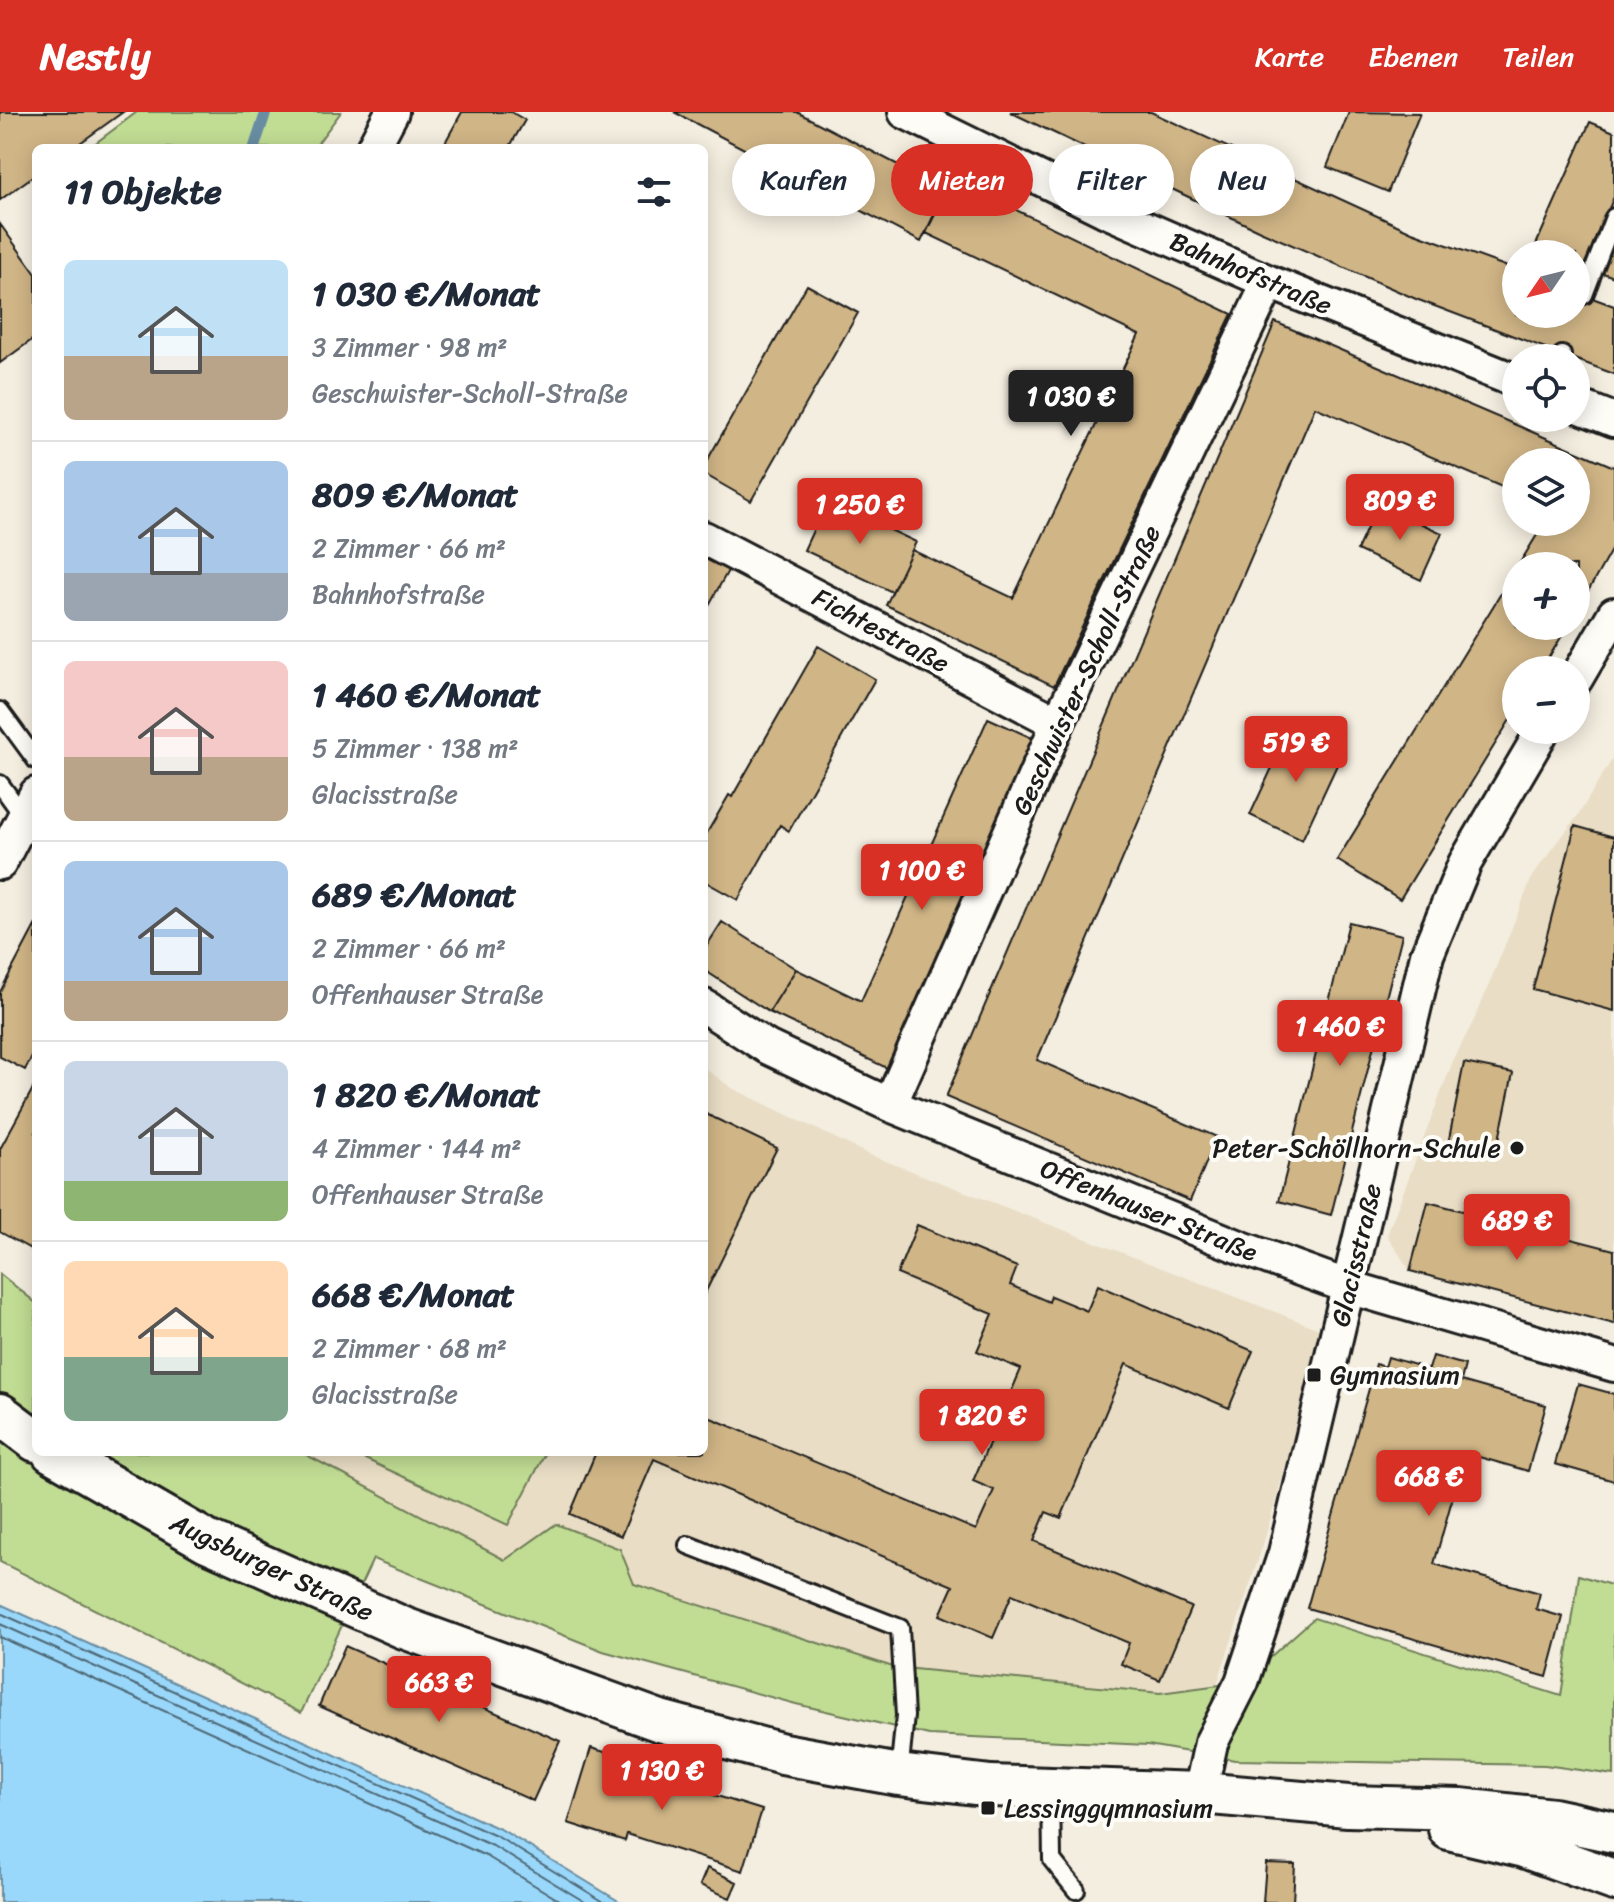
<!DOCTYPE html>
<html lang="de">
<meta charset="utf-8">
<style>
:root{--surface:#fff;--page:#f2f2f3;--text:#1f2937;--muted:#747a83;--line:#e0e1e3;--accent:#d93025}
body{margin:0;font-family:Sriracha,sans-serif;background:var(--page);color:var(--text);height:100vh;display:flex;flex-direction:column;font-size:30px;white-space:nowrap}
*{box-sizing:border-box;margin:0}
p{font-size:26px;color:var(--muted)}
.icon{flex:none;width:44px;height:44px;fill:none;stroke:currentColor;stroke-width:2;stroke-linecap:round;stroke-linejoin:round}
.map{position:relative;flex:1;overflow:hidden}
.panel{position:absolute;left:32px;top:32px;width:676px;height:1312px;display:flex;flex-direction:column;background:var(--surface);border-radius:12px;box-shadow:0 4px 20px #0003}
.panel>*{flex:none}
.top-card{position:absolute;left:732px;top:32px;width:760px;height:72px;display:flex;gap:16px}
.needle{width:52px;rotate:235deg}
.tools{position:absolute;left:1502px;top:128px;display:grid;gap:16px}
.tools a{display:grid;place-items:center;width:88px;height:88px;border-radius:50%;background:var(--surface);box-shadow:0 4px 20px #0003;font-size:40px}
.price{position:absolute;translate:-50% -68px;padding:0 18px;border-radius:8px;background:var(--accent);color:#fff;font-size:26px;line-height:52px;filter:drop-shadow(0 2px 4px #0008)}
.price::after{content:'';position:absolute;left:50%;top:48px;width:24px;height:18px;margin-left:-12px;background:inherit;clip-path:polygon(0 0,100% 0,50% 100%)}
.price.current{background:#222;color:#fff}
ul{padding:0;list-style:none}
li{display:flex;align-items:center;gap:24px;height:200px;padding:0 32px}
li+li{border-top:2px solid var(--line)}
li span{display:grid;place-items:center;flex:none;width:224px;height:160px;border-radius:12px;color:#555}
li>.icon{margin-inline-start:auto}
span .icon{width:96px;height:96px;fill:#fffc;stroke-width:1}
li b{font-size:34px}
h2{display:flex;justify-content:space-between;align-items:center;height:96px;padding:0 32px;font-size:34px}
.pill{padding:0 28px;border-radius:36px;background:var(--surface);box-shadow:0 4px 20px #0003;font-size:28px;line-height:72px}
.pill.current{background:var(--accent);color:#fff}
header{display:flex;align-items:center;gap:48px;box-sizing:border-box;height:112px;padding:0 40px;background:var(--accent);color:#fff}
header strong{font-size:38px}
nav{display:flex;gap:44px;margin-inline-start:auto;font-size:28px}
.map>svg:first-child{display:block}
.built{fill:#e9ddc5}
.green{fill:#c1dd94;stroke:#6e7c58;stroke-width:2}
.water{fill:#9ad8fb;stroke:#688da2;stroke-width:2}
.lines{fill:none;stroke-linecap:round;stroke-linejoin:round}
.shore{stroke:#4e6775;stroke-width:2}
.stream{stroke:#688da2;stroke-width:11}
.building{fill:#d0b586;stroke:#1c1c1c;stroke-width:2}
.service-casing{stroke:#1c1c1c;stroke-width:22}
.minor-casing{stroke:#1c1c1c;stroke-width:38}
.tertiary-casing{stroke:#1c1c1c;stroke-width:46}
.service{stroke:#fdfcf7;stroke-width:16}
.minor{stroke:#fdfcf7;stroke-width:32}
.tertiary{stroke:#fdfcf7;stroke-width:40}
.poi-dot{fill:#1c1c1c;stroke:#fdfcf7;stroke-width:3}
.labels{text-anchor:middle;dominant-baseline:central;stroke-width:8;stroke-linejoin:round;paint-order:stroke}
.street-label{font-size:26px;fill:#1c1c1c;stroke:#fdfcf7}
.poi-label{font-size:26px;fill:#1c1c1c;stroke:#fdfcf7;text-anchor:start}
</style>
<header>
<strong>Nestly</strong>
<nav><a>Karte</a><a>Ebenen</a><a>Teilen</a></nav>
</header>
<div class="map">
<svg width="1614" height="1790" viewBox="0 0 1614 1790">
<rect width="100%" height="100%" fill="#f4eee0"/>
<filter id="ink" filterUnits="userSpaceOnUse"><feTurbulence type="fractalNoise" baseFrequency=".0125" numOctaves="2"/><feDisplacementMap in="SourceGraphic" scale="16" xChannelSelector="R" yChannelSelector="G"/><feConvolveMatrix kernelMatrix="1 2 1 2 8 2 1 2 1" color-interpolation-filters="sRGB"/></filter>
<g filter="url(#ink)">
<!-- built -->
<path class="built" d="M1614,644v568l-204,-53 -23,-36 66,-174 25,-49 55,-137 46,-61z
M704,956l28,20 138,67 454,176 -61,214 -46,139 -57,9 -267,-26 -259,-83 -14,-35 -115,11 -204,-108h403z"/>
<!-- green -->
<path class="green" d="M137,0h204l-27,36h-225z
M0,1162l36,29v149h265l204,108 51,-36 64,25 14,35 259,83 267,26 82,-11 72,-64 247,78 18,-121 35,11v189l-69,-10 -310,-5 -87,-15 -219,-10 -133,-31 -193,-53 -230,-92 -72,154 -301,-151z
M350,1340h196l-38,73z"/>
<!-- water -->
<path class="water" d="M0,1492l502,226 118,72h-620z"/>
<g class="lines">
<!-- shore -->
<path class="shore" d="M0,1501l498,224 106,65
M0,1512l493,222 92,56
M0,1525l488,220 74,45"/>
<!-- stream -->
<path class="stream" d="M254,36l12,-36"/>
</g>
<!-- building -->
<path class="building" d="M0,0h123l-50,36h-37v26l-36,26z
M462,0h49l14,8 -16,28h-67z
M674,0h123l149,78 -25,52z
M1010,0h141l261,120 104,38v44h60v-22l38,14v68l-198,-75 -158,-69z
M1349,0l71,1 -32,79 -61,-25z
M1590,10l24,10v65l-31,71 -7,-3v-11h-25l-16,-7z
M952,67l280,135 -178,372 -168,-81 26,-55 101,48 126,-263 -213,-102z
M0,112l36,50v63l-36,26z
M1614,120v45l-14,-5z
M807,173l51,28 -107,188 -47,-27v-8z
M1275,210l339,145v78l-38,68v-47h-58l27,-44h31v-60h-60v31l-201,-86 -278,653 180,77 -27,64 -244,-104z
M827,388l89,42 -24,50 -88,-42z
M1378,392l64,29 -21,47 -64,-30z
M704,443l25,14 -25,45z
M1516,457v57h52l-27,44h-25v40l-116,189 -63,-39z
M818,534l57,33 -86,152 -9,-6 -42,75 -34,-19v-43l25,-43 3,2z
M988,606l53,24 -148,329 -124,-59 27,-43 65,32z
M1291,615l52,25 -41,88 -52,-25z
M1575,714l39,11v174l-81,-22z
M722,810l74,47 -27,43 -65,-42v-20z
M1349,810l53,13 -71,280 -52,-14z
M36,812v125l-11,21 -25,-13v-65z
M1464,951l49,10 -17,81 -48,-10z
M36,971v169l-36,-20v-83z
M704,1001l73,35 -73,147z
M1428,1090l186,48v74l-204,-53z
M917,1113l100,42 -7,18 39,17 2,-6 36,15 11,-26 155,66 -24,57 -103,-44 -65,154 -15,-6 -12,29 157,66 -31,73 -39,-16 8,-21 -117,-49 -19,44 -53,-23 13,-29 -299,-127 -33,77 -51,-22 26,-62h108v-37l272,115 18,-40 -21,-9 48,-112 -44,-18 16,-37 -96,-40z
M1433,1244l32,9 -4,16 85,24 -18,66 -63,-18 -31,111 106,29 -4,16 27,8 -16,60 -240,-69 69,-244 9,3 3,-10 41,12z
M1578,1272l36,10v87l-59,-17z
M345,1534l215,95 -27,60 -214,-95z
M591,1636l58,17 -3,9 116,36 -19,61 -116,-37 -2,7 -57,-18z
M1266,1751l29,1 -2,38h-30z
M707,1756l30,14 -7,16 -30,-13z"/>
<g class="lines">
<defs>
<path id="service" d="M1584,183l30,-78
M1561,246l1,-3
M0,599l36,49
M0,672l24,33
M688,1433l212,83 5,88 -6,58
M1051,1675l1,73 24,30"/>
<path id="minor" d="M905,0l199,98 165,72 247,99
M373,36l19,-36
M1576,293l38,15
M704,426l354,185
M1576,567l38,-65
M0,751l36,-69
M704,894l63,41 123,58 352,143 107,39 265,78
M890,993l168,-382 211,-441
M1200,1681l11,-50 31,-61 43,-129 142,-598 38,-92 78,-133"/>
<path id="tertiary" d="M0,1302l36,27
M52,1340l155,89 197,87 256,93 123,33 116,21 92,11 209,7 148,13 113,3 92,10 61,13
M1449,1717l72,17 93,34"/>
</defs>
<!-- service casing -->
<use href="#service" class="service-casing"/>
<!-- minor casing -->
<use href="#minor" class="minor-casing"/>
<!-- tertiary casing -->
<use href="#tertiary" class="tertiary-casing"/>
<!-- service -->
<use href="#service" class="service"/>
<!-- minor -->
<use href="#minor" class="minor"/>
<!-- tertiary -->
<use href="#tertiary" class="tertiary"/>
</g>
</g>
<!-- markers -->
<g class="poi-dot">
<circle cx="1517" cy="1036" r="8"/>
<rect x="1306" y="1255" width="16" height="16" rx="4"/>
<rect x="980" y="1688" width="16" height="16" rx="4"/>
</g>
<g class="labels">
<!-- street labels -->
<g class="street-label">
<text transform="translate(1251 161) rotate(23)">Bahnhofstraße</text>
<text transform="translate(881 518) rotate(28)">Fichtestraße</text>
<text transform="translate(1086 558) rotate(-65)">Geschwister-Scholl-Straße</text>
<text transform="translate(1149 1098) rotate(22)">Offenhauser Straße</text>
<text transform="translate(1356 1143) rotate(-77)">Glacisstraße</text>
<text transform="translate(272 1455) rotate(25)">Augsburger Straße</text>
</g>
<!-- poi labels -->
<g class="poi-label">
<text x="1501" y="1036" text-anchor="end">Peter-Schöllhorn-Schule</text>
<text x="1330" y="1263">Gymnasium</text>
<text x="1004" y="1696">Lessinggymnasium</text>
</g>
</g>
</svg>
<div class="tools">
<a><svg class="needle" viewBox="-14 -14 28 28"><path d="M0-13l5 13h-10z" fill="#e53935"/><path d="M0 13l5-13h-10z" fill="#747a83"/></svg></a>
<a><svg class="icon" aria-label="locate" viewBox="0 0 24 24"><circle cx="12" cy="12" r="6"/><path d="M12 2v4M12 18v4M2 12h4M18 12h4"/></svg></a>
<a><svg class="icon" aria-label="layers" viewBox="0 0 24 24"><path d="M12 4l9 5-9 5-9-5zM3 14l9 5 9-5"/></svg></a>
<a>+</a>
<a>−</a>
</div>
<b class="price current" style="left:1071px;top:326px">1 030 €</b>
<b class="price" style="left:1400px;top:430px">809 €</b>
<b class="price" style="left:860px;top:434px">1 250 €</b>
<b class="price" style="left:1296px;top:672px">519 €</b>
<b class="price" style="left:922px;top:800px">1 100 €</b>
<b class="price" style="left:1340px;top:956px">1 460 €</b>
<b class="price" style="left:1517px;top:1150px">689 €</b>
<b class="price" style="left:982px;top:1345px">1 820 €</b>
<b class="price" style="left:1429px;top:1406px">668 €</b>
<b class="price" style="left:439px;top:1612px">663 €</b>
<b class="price" style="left:662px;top:1700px">1 130 €</b>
<div class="top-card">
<a class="pill">Kaufen</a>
<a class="pill current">Mieten</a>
<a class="pill">Filter</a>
<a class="pill">Neu</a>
</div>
<section class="panel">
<h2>11 Objekte<svg class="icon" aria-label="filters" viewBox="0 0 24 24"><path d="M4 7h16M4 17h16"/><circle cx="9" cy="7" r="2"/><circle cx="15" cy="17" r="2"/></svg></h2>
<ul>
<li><span style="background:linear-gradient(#bfe0f5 60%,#b9a48a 0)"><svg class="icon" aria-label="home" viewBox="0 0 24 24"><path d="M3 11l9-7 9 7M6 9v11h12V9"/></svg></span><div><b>1 030 €/Monat</b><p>3 Zimmer · 98 m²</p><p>Geschwister-Scholl-Straße</p></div></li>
<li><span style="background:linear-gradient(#a9c7e8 70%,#9aa5b1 0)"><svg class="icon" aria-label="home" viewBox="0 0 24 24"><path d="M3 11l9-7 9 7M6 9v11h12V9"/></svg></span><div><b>809 €/Monat</b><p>2 Zimmer · 66 m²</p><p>Bahnhofstraße</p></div></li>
<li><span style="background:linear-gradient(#f6c9c9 60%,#b9a48a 0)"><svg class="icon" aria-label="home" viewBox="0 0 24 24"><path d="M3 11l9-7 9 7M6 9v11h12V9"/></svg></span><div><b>1 460 €/Monat</b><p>5 Zimmer · 138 m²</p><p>Glacisstraße</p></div></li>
<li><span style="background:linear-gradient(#a9c7e8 75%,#b9a48a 0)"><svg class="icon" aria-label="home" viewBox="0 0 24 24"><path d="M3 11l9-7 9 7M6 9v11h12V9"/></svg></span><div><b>689 €/Monat</b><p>2 Zimmer · 66 m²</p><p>Offenhauser Straße</p></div></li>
<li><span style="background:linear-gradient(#c9d6e8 75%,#8fb573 0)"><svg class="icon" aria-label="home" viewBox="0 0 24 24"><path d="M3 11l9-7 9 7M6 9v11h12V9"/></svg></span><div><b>1 820 €/Monat</b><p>4 Zimmer · 144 m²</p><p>Offenhauser Straße</p></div></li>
<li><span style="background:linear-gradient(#ffd9b3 60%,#7fa58c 0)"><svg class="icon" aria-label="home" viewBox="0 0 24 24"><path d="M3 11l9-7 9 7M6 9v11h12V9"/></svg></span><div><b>668 €/Monat</b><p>2 Zimmer · 68 m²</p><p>Glacisstraße</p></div></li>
</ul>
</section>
</div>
